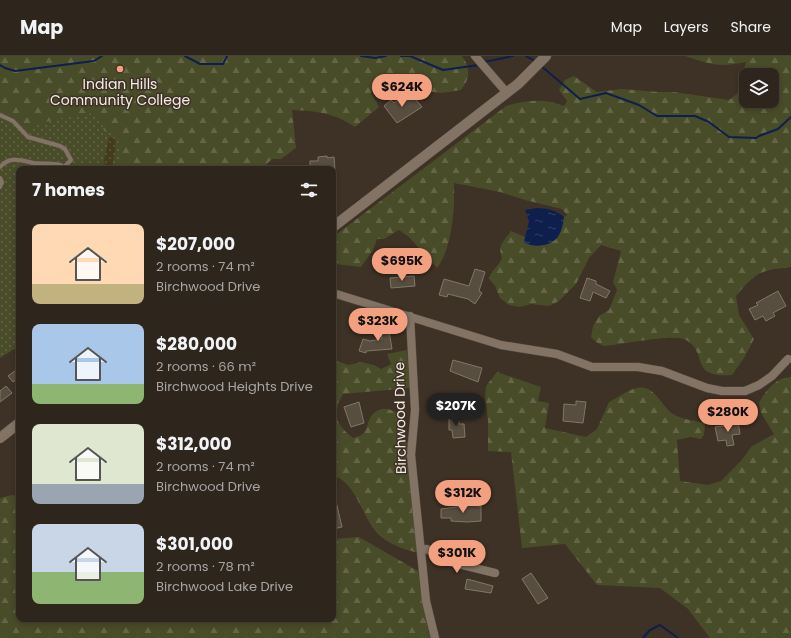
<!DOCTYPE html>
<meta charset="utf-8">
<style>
:root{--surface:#2e251c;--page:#362d25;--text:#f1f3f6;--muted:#a7a5a3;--line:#49423b;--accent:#f2a07f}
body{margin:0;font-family:Poppins,sans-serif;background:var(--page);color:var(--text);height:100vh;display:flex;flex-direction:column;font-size:15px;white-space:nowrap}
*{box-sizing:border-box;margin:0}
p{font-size:13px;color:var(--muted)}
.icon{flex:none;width:22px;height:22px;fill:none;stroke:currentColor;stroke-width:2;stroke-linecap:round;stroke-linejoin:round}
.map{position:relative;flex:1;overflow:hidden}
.sheet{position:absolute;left:16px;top:110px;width:320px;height:456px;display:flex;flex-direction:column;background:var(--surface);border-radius:8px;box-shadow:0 2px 6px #0003,0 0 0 1px var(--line)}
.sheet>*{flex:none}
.buttons{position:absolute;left:739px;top:12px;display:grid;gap:8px}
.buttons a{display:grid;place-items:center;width:40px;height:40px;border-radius:8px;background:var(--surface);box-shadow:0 2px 6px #0003,0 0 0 1px var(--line);font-size:20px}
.price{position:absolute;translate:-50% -34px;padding:0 9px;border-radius:14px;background:var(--accent);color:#111;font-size:13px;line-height:26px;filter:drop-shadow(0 1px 2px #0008)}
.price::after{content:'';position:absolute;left:50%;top:24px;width:12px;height:9px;margin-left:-6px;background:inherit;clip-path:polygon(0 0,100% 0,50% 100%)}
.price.on{background:#222;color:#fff}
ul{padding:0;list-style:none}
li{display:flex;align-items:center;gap:12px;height:100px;padding:0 16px}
li span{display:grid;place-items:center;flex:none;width:112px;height:80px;border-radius:8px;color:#555}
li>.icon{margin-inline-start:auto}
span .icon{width:48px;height:48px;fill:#fffc;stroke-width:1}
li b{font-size:17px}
h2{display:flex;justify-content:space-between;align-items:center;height:48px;padding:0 16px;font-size:17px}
header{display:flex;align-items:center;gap:24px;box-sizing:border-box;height:56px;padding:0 20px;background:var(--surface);border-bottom:1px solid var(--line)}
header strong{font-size:19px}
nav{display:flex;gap:22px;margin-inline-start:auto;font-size:14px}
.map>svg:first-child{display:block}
.grass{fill:url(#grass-dots)}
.forest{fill:url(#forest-firs);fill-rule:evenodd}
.sand{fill:url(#sand-dots)}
.water{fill:url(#water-ripples)}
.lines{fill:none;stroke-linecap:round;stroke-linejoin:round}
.stream{stroke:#0e1f4d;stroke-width:2}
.building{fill:#584e3f;stroke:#817767}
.service-casing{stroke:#5b5046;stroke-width:5}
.minor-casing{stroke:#5b5046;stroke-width:9}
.secondary-casing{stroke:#5b5046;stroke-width:11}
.service{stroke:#827365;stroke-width:4}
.minor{stroke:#827365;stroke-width:8}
.secondary{stroke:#827365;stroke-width:10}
.poi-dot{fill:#f2a07f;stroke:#3e3125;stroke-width:1.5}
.labels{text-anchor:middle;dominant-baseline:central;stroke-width:3;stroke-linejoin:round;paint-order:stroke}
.poi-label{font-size:14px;fill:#f5ece5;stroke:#3e3125}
.street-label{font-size:14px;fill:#f5ece5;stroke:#3e3125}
</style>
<header>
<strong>Map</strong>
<nav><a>Map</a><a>Layers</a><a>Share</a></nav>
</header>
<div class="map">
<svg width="791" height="582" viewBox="0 0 791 582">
<defs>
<pattern id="grass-dots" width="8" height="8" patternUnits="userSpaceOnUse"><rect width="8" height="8" fill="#494c28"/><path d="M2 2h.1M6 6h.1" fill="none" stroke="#646647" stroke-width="1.8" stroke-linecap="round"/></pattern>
<pattern id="forest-firs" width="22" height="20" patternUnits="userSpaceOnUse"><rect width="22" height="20" fill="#494c28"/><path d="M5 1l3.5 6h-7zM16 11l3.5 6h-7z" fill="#646647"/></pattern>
<pattern id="sand-dots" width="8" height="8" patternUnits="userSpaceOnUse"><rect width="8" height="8" fill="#443b1b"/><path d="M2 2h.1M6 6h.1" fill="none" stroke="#60583c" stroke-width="1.8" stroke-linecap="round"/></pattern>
<pattern id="water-ripples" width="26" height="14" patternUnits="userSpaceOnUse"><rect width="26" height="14" fill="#0e1f4d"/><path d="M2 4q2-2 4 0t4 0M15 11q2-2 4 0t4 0" fill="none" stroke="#324066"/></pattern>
</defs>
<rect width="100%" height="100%" fill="#3e3125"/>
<!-- grass -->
<path class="grass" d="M137,27l13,86h-131v177l-19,12v-261z"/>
<!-- forest -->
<path class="forest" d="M0,0h462c9,12 8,23 -1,34l-19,3 -26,-3 -13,-6 -13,-1 -17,3 -2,7 8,14 -24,20c-21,-14 -38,-16 -63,-17l4,38 -15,11h-9l-5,5v5h-146l-3,-34 -14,-4 -4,-14 -7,-4 -37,6 -21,6 -6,8 -22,-21 -7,-2z
M685,0h106v211c-32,4 -34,4 -55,29l3,19 15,24 -10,19 -12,17c-44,3 -23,-22 -46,-35 -11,-7 -65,5 -82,6l-8,-4 -5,-5 2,-11 6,-10 10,-6 8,-20 -4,-8 8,-31 -20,-6 -12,13 -13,26 -17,17 -10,5 -18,-2 -11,3 -11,-2 -9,-7 -5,-12 -6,-8c3,-9 10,-12 13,-20 -5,-13 2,-17 9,-27l14,6 -1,5 38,-17 2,-8 3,-2 -5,-6 -37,-9 -25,-8 -46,-9c1,25 -2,66 -17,85l-28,-31 -10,-7 -15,9h-7l-4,11 -12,17 -26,-3 -2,1v-28l173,-131c18,-6 40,-8 58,0l3,-5 -8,-11 6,-10 9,-4 23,16 25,-3 36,3h16l55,8 8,-6 9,-32c-29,6 -35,2 -61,-6zM746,19h26v26h-26z
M407,294l3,38 -67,6c-11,20 -8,30 10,44 18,-4 11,-14 20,-24 8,-8 19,-6 26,1l1,17 8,11 10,110c-14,-4 -28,-8 -39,-18 -17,-16 -21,-51 -46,-60v-123l1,8 14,5 13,-3 13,3 7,4 10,-5 -4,-10z
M497,316l44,15 -3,14 11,2 -4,25 41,9 11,-8 12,-27c9,-4 18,-12 28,-14 20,-4 24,22 40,28 9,4 19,5 28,7l-1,12 -3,4 -11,-2 -13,3 3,41 28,4 13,-4 20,-20 11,-15 22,-12 -13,-21 -2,-10c6,-12 17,-26 32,-26v261h-81l-22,-29 -28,-21 -63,-3 -32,-41 -43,4 -11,-96 -23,-1v-30l-3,-24 1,-11z
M11,439l8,1v123h314v-80l26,-2 59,34 5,36 7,31h-430v-140z"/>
<!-- sand -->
<path class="sand" d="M109,81l6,1c1,5 -1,24 -3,28l-6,2 -2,-8z"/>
<!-- water -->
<path class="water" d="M537,152c10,0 19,2 27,9 -1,6 -2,13 -5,18 -6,11 -25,14 -35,7l5,-21 -4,-11z"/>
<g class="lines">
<!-- stream -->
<path class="stream" d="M185,0l15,8h23l4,-8
M361,0l14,2 11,-2
M401,0h9l33,14 36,-5
M526,0l9,5
M484,6l29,-6
M0,9l5,3 10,3 79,-10 8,-5
M540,9l40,34 26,-6 33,12 18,11h38l14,6 20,15 27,1 3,-2 19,-7 13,-12
M643,582l7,-8 10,-5 18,13"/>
</g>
<!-- building -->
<path class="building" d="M413,40l9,11 -25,16 -13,-17 7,-6 3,3 7,-5 4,4z
M327,100v2l7,-1 1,12h-25v-8h8v-4z
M475,213l10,3 -6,19 3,2 -7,11 -7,-5 -20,-5 -1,3 -8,-2 5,-16 25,7z
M414,220l1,10 -24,2 -1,-10z
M587,222l9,3v3l14,7 -4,7 -13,-6 -3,9 -10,-3z
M778,235l8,15 -13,7 2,3 -9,5 -3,-5 -8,4 -6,-11 9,-4 -2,-2z
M388,269l4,24 -26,2v2l-7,-2 4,-12 7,2 12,-2 -2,-13z
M453,304l29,8 -4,14 -28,-11z
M19,312v9l-6,5 -5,-6z
M6,330l6,7 -12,9v-11z
M576,345l10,1 -3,21 -20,-2 1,-17 12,1z
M359,346l5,21 -13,4 -7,-20z
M449,359h10v9h5l1,13 -12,1 -1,-8h-3z
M738,365l2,13 -8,1 2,10 -7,1 -1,-6 -8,1 -3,-14 14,-2v-3z
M333,441h2l7,30 -9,2z
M477,448v2h4v15l-14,1 -16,-1v-3h-10v-9z
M531,517l17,25 -10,6 -16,-25z
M467,523l26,7 -2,7 -26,-4z"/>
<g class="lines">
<defs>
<path id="service" d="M0,59l13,6 15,16 32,9 5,3 6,11 -8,8
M0,111c10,-11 20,-7 33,-4 9,1 19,0 28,2l3,4
M0,122l2,4 -2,5"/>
<path id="minor" d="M475,0l32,37
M333,237l168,52 56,9 35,13h46l24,4 45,17 15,3h23l14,-6 13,-9 16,-17
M410,260l5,94 -4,45 15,146 9,37
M422,494l5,-1 23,13 45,11"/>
<path id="secondary" d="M333,171l185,-143 28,-28
M0,382l19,-15"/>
</defs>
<!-- service casing -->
<use href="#service" class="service-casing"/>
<!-- minor casing -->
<use href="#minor" class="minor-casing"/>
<!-- secondary casing -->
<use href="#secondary" class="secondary-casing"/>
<!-- service -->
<use href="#service" class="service"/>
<!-- minor -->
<use href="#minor" class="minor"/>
<!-- secondary -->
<use href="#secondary" class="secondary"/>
</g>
<!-- markers -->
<circle class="poi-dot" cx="120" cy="13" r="4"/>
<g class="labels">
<!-- poi labels -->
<g class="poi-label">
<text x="120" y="28">Indian Hills<tspan x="120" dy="16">Community College</tspan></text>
</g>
<!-- street labels -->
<g class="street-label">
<text transform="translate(400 362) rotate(-91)">Birchwood Drive</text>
</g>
</g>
</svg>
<div class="buttons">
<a><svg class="icon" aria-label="layers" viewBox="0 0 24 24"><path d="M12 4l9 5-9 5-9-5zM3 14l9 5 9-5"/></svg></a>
</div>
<b class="price" style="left:402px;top:52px">$624K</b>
<b class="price" style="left:402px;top:226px">$695K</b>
<b class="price" style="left:378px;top:286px">$323K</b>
<b class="price on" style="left:456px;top:371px">$207K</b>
<b class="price" style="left:728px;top:377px">$280K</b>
<b class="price" style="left:463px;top:458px">$312K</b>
<b class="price" style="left:457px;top:518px">$301K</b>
<section class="sheet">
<h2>7 homes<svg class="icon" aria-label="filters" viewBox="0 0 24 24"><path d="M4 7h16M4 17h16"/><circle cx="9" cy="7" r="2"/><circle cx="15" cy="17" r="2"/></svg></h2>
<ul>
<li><span style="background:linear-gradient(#ffd9b3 75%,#c2b280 0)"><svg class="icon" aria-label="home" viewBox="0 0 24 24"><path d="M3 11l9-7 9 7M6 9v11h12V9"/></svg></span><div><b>$207,000</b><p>2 rooms · 74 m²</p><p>Birchwood Drive</p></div></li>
<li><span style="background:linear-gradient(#a9c7e8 75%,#8fb573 0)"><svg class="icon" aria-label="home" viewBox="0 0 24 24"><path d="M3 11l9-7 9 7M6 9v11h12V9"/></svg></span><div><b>$280,000</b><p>2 rooms · 66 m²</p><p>Birchwood Heights Drive</p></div></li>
<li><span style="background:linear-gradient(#dfe7d0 75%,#9aa5b1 0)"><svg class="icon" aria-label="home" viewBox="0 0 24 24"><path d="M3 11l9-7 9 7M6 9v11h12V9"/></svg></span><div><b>$312,000</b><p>2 rooms · 74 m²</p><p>Birchwood Drive</p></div></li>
<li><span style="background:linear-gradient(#c9d6e8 60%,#8fb573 0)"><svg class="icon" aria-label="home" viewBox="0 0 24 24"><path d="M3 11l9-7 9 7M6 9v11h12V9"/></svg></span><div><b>$301,000</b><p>2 rooms · 78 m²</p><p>Birchwood Lake Drive</p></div></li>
</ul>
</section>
</div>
